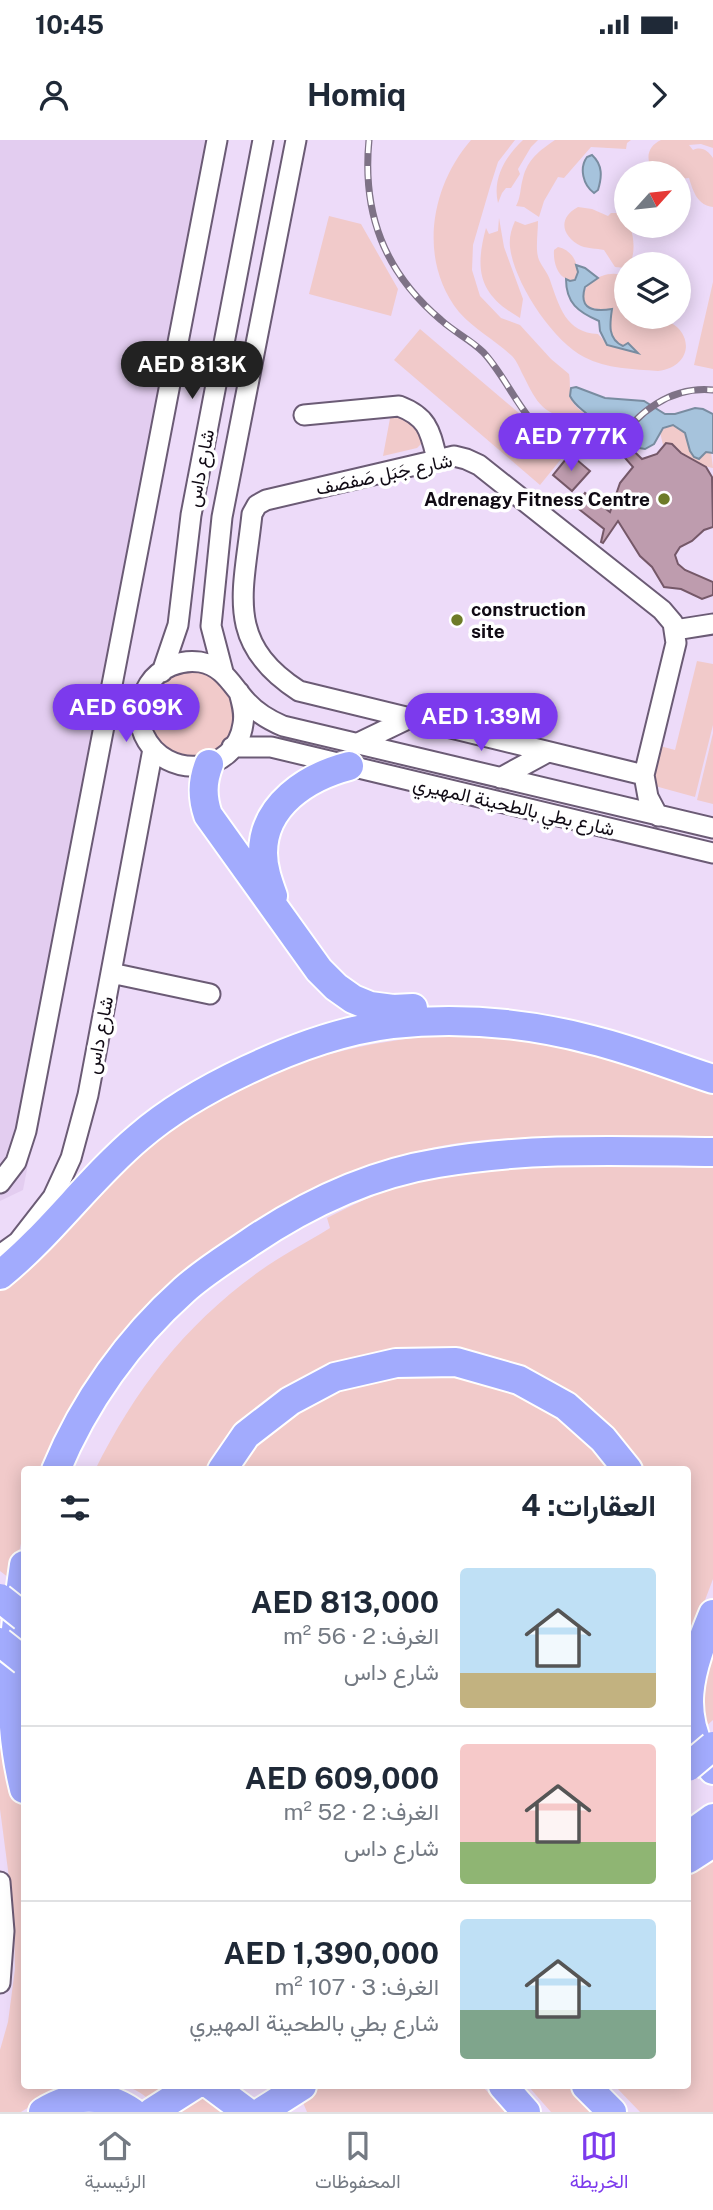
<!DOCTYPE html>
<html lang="ar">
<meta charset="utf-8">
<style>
:root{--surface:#fff;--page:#f2f2f3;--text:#1f2937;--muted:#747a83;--line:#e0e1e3;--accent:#7c3aed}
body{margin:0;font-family:"Public Sans",Vazirmatn,sans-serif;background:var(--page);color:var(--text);direction:rtl;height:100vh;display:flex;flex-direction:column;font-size:26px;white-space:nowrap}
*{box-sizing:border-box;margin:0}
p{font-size:23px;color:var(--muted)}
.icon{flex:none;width:38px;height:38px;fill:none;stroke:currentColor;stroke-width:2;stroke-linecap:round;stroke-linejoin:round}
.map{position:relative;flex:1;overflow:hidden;direction:ltr}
.sheet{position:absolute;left:21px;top:1326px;width:670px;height:623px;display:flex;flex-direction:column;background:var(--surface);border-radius:7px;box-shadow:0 4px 18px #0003;direction:rtl}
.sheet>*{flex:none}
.needle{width:46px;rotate:63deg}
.fabs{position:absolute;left:614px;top:21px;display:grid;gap:14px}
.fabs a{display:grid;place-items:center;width:77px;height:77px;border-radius:50%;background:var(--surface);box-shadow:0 4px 18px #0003;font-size:35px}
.price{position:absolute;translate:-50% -60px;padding:0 16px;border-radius:24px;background:var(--accent);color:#fff;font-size:23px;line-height:46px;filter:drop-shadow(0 2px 4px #0008)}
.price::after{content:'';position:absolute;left:50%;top:42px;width:21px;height:16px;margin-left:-10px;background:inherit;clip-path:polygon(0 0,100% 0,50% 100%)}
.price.active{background:#222;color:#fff}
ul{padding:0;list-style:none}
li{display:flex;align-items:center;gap:21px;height:175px;padding:0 35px}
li+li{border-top:2px solid var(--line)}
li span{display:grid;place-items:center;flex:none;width:196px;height:140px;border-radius:7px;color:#555}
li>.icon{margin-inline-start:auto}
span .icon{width:84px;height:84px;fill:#fffc;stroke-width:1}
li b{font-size:30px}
h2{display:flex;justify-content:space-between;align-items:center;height:84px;padding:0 35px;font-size:30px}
.status{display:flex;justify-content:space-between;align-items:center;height:49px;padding:0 35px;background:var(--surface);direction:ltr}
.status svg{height:19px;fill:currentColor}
header{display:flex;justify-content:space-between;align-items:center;height:91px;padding:0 35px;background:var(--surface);font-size:32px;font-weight:700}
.menu{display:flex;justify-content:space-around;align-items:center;height:98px;border-top:2px solid var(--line);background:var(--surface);font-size:19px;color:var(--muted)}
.menu a{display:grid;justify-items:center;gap:4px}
.menu .active{color:var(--accent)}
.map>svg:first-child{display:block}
.built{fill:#e3cdf0}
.green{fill:#f1caca}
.water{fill:#a6c3dc;stroke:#798ca0;stroke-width:2}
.building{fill:#be9cae;stroke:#755868;stroke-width:2}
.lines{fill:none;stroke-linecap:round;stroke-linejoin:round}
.minor-casing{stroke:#6b5b75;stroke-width:23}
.highway-casing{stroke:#fff;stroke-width:32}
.minor{stroke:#fff;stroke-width:19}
.highway{stroke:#a2abfd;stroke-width:28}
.rail-casing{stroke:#7e7286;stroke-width:7}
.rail{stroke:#fff;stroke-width:4.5;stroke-dasharray:13;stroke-linecap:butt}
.highway-bridge-casing{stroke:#fff;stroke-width:32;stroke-linecap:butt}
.highway-bridge{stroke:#a2abfd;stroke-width:28}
.poi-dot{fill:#6d7b28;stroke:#fff;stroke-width:2.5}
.labels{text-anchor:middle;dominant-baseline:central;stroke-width:7;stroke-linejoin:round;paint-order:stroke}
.street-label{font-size:19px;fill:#100a14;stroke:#fff}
.poi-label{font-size:19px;font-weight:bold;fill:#100a14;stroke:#fff;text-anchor:end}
</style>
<div class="status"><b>10:45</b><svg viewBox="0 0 49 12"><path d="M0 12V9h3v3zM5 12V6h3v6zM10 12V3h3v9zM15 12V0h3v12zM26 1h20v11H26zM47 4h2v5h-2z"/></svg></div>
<header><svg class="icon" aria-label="forward" viewBox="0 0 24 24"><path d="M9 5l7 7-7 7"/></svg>Homiq<svg class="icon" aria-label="person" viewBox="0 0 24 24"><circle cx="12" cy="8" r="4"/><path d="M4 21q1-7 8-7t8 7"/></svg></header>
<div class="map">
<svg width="713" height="1972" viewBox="0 0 713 1972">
<rect width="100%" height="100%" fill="#eddbf9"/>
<!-- built -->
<path class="built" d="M0,0h227l-204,1050 -23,11z"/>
<!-- green -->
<path class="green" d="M471,0h44l-17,22 -8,25 -17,58 -1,25 8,26 21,22 19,7 31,34 18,15c2,9 -1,22 5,30 9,12 18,8 22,26l-9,6 -11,-15c-34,-8 -38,-16 -53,-46 -3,-6 -6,-14 -11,-19 -17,-16 -37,-26 -53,-44 -41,-51 -29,-125 12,-172z
M523,0h15l-7,7 -13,22 2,5 -9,14h-5l-4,5 -4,10c-6,-25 8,-47 25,-63z
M555,0h76l-4,3 -1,6 -35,-2 -27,31 -6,-1 -14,24 -5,16 -15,-10 -8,-1c5,-9 4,-18 7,-28 5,-19 16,-27 32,-38z
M661,0h52v8l-12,-4 -12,1 4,5c9,-4 15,1 20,8v49c-16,-2 -20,-16 -24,-29l-10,1v-6h-24c-10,-12 -9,-26 6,-33z
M578,67l14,2 16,7 3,-3h9l6,6v7h4c4,12 5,24 1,36l-5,2v4l-11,-1 -11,-17c-8,-2 -15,-1 -23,-4 -19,-9 -24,-28 -3,-39z
M329,76l32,8 37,65 -7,27 -82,-22z
M499,78l5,29 19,52 -3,19c-40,-23 -46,-46 -34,-90l3,6 9,-3z
M515,81l10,4 13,-4c0,12 -3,29 1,39 3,7 9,13 11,20 9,26 16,53 48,54l10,11 15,1c-15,-7 -13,-23 -11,-37 -55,6 -21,-47 14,-33v41h12l1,3c51,-11 65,45 19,51 -25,-2 -51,-2 -74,-14 -31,-16 -70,-74 -74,-110 -1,-9 1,-17 5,-26z
M558,107c15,3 23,19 17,33 -16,2 -22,-16 -21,-30z
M713,142v87l-19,-4z
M420,189l146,124 -26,32 -146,-125z
M391,273l21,4 10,16v10l-5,5 -34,8z
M669,285c15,2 19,12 21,26l11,6 7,-5h3l2,16c-8,-1 -27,-10 -32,-15 -6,-6 -5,-8 -14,-10l-4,2 -3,-13z
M697,521l16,3v61l-18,72 -40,-11 -3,-8 8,-32 15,4z
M149 574a43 43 0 1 1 86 0a43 43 0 1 1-86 0Z
M713,593v71l-16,-4z
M469,893l98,11 146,47v45c-46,1 -92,1 -138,1 -30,1 -61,0 -91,3 -112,11 -206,57 -293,128l-146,202h-21v59l-11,52 -13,-10v-280c49,-33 84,-82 125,-123 95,-92 214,-128 344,-135z
M713,1024v415l-25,66v-175h-45l-27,-35 -190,-83 -188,75 -34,43h-109c40,-80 89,-144 162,-197 23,-17 49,-30 73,-45l-3,-10c33,-17 67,-33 104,-41 89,-20 190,-13 282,-13z
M444,1235c51,7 102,26 139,62 11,10 20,22 30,33h-379c6,-7 11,-15 17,-22 35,-38 98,-68 150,-72 14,-1 29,-1 43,-1z
M713,1500v80l-11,10 -5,-45z
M0,1523l18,132 6,19v272h45l-17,7 -31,19h-21v-62l8,-28 7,-53 -1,-53 -14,-107z
M713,1721v251h-73l-25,-26h73v-209z
M125,1946h76l33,26h-74c-8,-12 -21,-22 -35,-26z
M296,1946h186l25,26h-200z
M528,1946h48l25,26h-50z"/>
<!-- water -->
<path class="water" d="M592,15c11,10 10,22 6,35l-4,3c-11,-8 -15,-25 -7,-36z
M576,125l9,3 13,10 -13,9c-7,23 10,25 27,22 -2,14 -5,30 11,37l5,-3 10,10 -31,-8 -7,-14 -1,-10c-21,-9 -33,-18 -33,-42l4,2 5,-1 3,-8z
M576,247l29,11 39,3 21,13h10l20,-6 8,1 10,5v39l-7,-1 -7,7 -5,-2 -4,-6 -5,-18 -12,-8 -10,3 -9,16 -9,5 -6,-1 -23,-13 -20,-5c-4,-19 -18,-18 -26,-34l1,-8z"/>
<!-- building -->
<path class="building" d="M612,290l30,29 15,-5 9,-11 6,1 9,9 25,14 6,10 1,50 -9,3 -12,11 -12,6 -5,8 3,9 7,6 28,12v13l-11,4 -21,-10 -17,-2 -12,-20 -12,-11 -22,-35 -15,22 -2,-1 3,-13 -29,-23 10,-13 25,19 10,-29 13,-16 -27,-31z
M570,314l20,17 -18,20 -19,-16z"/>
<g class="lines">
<defs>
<path id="minor" d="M304,275l95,-9c29,11 31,25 38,53
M454,316l12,3 13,6 183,145 11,13 3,20 -32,132 -345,-84c-76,-49 -55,-100 -47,-177l5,-9 9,-5z
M675,490l38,-6
M162,532l16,-47 13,-110 72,-375
M223,532l-12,-46 11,-109 74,-377
M239,552c3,11 6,21 4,32 -7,51 -78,57 -99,11 -7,-17 -5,-35 5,-51 10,-16 32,-25 51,-22 24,4 32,24 47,40 10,11 22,18 36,24l430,102
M356,604l54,-26
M232,607h39l442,106
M644,635l4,22 10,19
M500,638l48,-26
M111,833l99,21
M0,1043l16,-21 10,-31 191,-991
M0,1115l18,-13 35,-45 18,-39 17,-63 65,-346
M0,1742l4,49 -4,52"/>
<path id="highway" d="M209,624c-7,18 -7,33 -1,51l111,155 17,17 17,12 17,7 23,3 20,-1
M273,756c-5,-14 -10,-28 -10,-43 0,-48 44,-76 86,-87
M0,1135c51,-41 89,-96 139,-138 30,-26 72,-50 108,-67 44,-21 96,-40 145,-46 66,-7 136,-1 200,16 41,10 81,26 121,39
M56,1330c28,-68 73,-131 128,-180 20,-18 43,-32 65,-47 56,-38 121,-69 189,-80 90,-16 184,-12 275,-11
M222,1330l24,-35 44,-34 45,-24 61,-14 60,-1 63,18 47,26 37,33 25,31
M24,1425c-11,76 -19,148 0,224
M713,1474c-23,56 -40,102 0,156
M688,1696l25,-18
M688,1719l25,-16
M212,1946l35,26
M503,1946l23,26
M586,1946l26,26
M43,1972c29,-18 61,-20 89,0
M152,1972l41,-26
M261,1972l41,-26"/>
</defs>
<!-- minor casing -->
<use href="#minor" class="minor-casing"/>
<!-- highway casing -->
<use href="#highway" class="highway-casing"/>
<!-- minor -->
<use href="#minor" class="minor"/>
<!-- highway -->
<use href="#highway" class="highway"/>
<defs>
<path id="rail" d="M369,0c-7,73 15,132 72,180 13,12 30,20 42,32 27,28 45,84 84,95 14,5 33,-1 48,-1 22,-34 56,-60 98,-56"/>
</defs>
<!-- rail casing -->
<use href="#rail" class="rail-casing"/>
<!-- rail -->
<use href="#rail" class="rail"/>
<defs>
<path id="highway-bridge" d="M0,1458l24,19
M0,1502l24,19
M688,1627l25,-21"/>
</defs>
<!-- highway-bridge casing -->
<use href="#highway-bridge" class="highway-bridge-casing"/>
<!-- highway-bridge -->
<use href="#highway-bridge" class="highway-bridge"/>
</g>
<!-- markers -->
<g class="poi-dot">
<circle cx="664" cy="359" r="7"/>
<circle cx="457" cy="480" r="7"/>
</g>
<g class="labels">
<!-- street labels -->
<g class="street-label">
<text transform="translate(200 328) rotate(-79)">شارع داس</text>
<text transform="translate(384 334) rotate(-12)">شارع جَبَل صَفصَف</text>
<text transform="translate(514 666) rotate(13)">شارع بطي بالطحينة المهيري</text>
<text transform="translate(99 895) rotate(-79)">شارع داس</text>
</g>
<!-- poi labels -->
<g class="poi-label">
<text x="650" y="359">Adrenagy Fitness Centre</text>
<text x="471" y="469" text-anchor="start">construction<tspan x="471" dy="22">site</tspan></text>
</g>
</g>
</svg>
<div class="fabs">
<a><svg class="needle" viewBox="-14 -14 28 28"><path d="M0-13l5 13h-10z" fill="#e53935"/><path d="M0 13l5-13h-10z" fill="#747a83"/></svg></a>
<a><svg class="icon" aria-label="layers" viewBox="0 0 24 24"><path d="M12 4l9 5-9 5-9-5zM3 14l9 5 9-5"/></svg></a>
</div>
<b class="price active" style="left:192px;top:261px">AED 813K</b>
<b class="price" style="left:571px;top:333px">AED 777K</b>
<b class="price" style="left:126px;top:604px">AED 609K</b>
<b class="price" style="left:481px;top:613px">AED 1.39M</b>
<section class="sheet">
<h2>العقارات: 4<svg class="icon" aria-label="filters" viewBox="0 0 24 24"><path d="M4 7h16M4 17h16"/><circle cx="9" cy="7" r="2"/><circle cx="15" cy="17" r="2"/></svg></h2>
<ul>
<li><span style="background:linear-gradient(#bfe0f5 75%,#c2b280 0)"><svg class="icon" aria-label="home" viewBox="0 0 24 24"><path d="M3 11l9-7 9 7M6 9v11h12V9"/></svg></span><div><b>AED 813,000</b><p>الغرف: 2 · 56 m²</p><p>شارع داس</p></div></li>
<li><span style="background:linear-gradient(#f6c9c9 70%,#8fb573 0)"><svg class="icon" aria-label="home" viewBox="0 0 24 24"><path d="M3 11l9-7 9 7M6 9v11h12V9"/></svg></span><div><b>AED 609,000</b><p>الغرف: 2 · 52 m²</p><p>شارع داس</p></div></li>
<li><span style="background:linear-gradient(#bfe0f5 65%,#7fa58c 0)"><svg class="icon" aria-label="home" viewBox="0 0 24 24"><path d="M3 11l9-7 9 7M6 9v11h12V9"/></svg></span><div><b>AED 1,390,000</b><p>الغرف: 3 · 107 m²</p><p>شارع بطي بالطحينة المهيري</p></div></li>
</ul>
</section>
</div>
<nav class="menu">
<a class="active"><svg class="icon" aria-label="map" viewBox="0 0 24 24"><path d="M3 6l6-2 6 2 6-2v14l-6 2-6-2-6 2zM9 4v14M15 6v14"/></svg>الخريطة</a>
<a><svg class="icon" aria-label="saved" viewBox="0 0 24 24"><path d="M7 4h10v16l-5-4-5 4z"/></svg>المحفوظات</a>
<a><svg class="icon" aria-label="home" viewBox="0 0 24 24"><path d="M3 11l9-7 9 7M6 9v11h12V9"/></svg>الرئيسية</a>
</nav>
